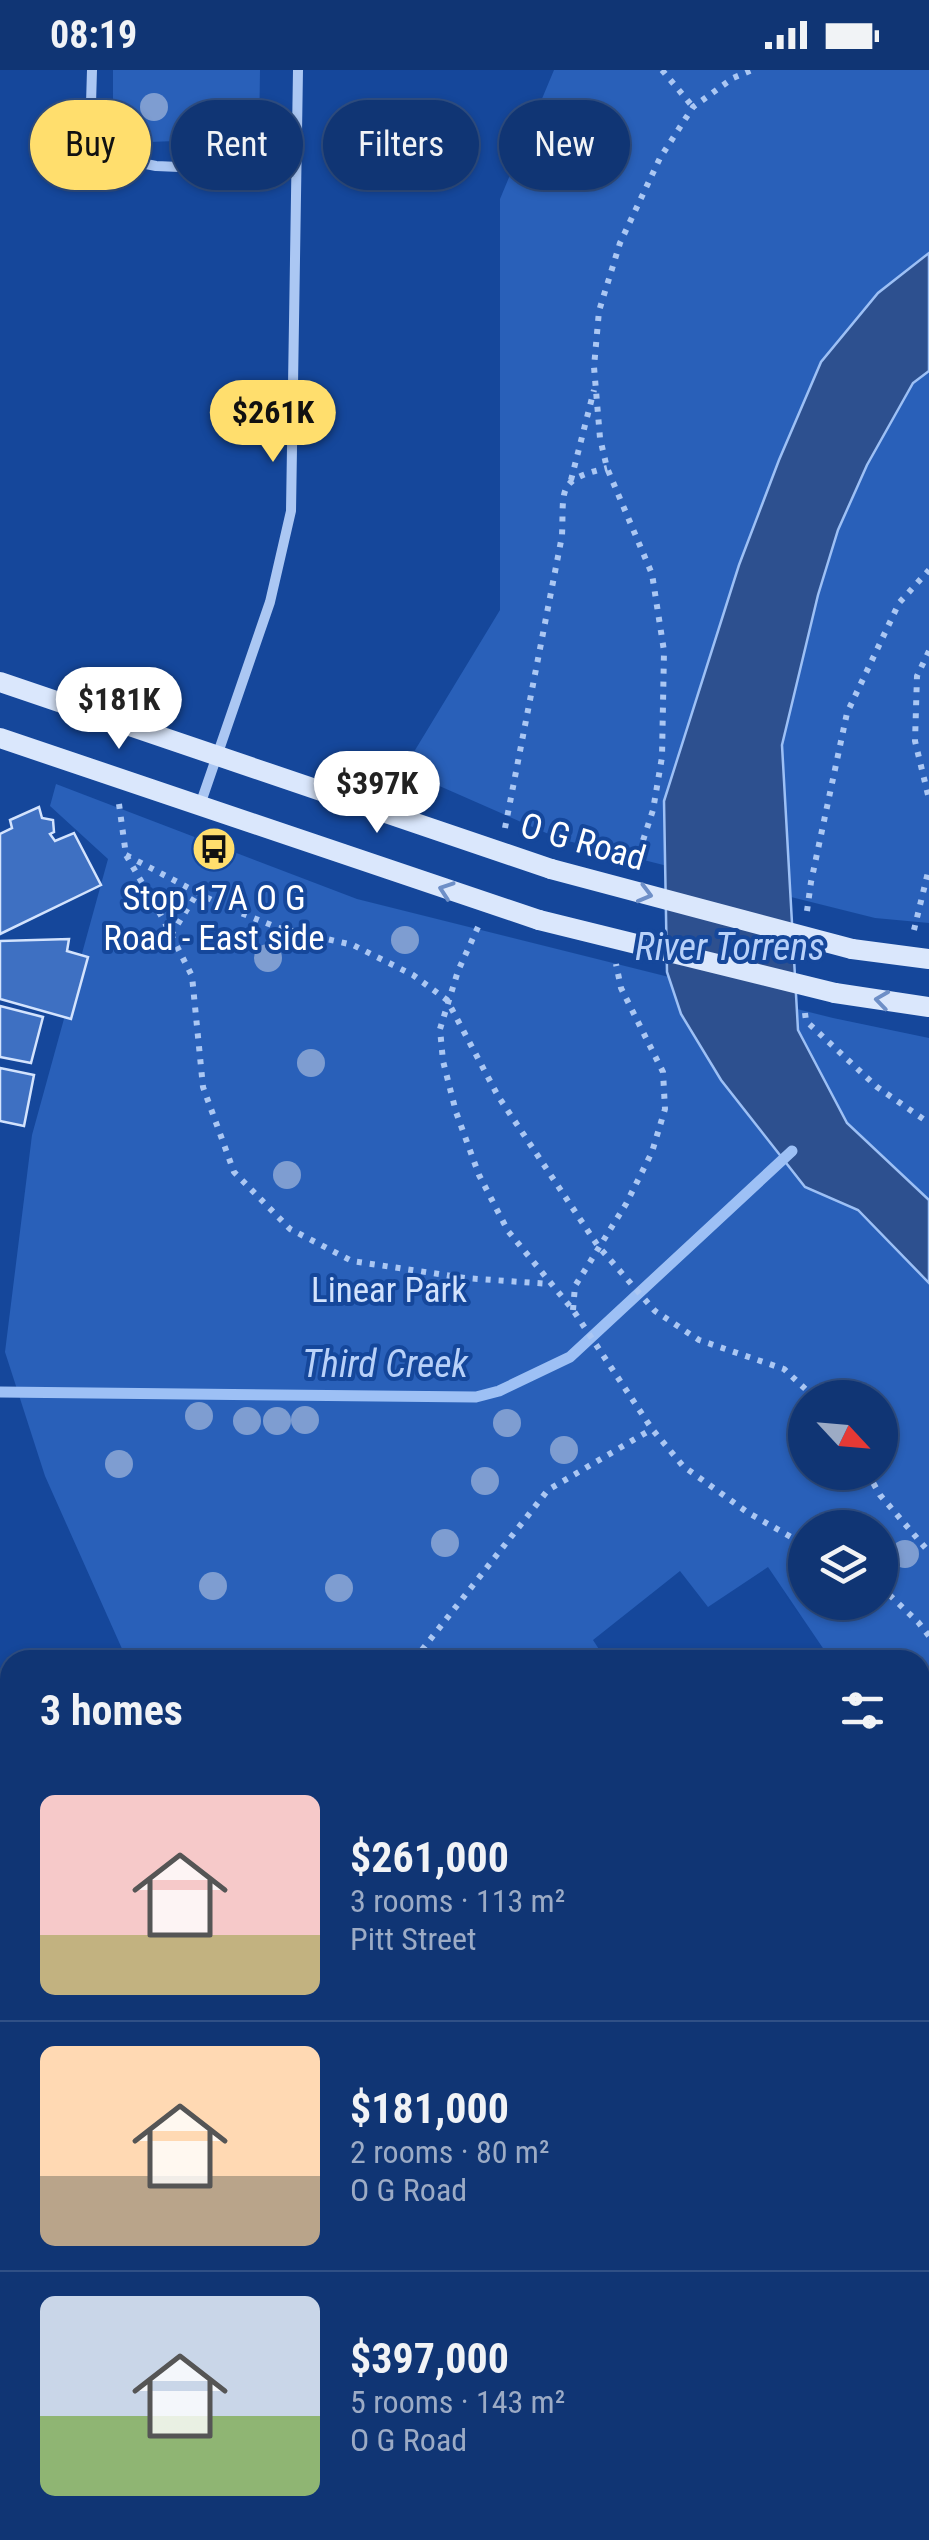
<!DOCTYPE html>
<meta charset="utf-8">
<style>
:root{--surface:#103574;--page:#193d79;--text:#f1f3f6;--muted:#9cabc5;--line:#305086;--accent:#ffde6d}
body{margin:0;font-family:"Roboto Condensed",sans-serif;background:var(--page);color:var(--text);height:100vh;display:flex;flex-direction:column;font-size:38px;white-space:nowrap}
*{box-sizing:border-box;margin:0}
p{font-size:32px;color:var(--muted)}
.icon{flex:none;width:55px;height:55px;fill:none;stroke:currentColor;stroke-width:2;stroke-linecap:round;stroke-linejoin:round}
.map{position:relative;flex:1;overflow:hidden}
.drawer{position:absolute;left:0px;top:1580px;width:930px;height:890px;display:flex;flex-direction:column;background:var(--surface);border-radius:30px 30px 0 0;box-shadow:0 2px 8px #0004,0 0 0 2px var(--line)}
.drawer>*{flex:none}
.top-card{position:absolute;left:30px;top:30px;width:870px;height:90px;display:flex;gap:20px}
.needle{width:65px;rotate:116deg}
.controls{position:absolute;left:788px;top:1310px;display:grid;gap:20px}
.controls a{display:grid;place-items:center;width:110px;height:110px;border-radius:50%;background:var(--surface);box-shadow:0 2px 8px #0004,0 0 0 2px var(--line);font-size:50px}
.price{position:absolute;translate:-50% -85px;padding:0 22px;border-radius:35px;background:#fff;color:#222;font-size:32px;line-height:65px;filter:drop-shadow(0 2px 5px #0008)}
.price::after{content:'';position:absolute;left:50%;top:60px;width:30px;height:22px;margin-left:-15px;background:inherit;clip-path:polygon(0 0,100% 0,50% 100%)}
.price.on{background:var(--accent);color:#111}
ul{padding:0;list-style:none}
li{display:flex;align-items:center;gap:30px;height:250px;padding:0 40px}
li+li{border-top:2px solid var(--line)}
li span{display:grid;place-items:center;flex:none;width:280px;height:200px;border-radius:15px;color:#555}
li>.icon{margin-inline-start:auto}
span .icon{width:120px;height:120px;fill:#fffc;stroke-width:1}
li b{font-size:42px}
h2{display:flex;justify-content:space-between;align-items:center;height:120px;padding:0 40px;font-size:42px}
.chip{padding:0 35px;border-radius:45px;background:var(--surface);box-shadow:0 2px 8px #0004,0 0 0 2px var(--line);font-size:35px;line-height:90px}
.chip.on{background:var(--accent);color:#111}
.status{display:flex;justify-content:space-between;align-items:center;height:70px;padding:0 50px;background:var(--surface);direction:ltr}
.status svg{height:28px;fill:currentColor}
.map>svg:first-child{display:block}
.green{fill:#2960b9;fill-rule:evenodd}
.water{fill:#2d508f;stroke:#9dc0f5;stroke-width:2.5}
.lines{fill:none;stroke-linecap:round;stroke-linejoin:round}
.stream{stroke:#9dc0f5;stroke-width:11}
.building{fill:#3e70c2;stroke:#d3e3fd;stroke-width:2.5}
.path{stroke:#abc7f3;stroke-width:6;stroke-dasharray:5 8;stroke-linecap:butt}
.street{stroke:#abc7f3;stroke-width:10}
.secondary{stroke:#dae7fc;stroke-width:20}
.secondary-bridge{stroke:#dae7fc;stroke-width:20}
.tree{fill:#7e9dd1}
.oneway{stroke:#6e8fc7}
.labels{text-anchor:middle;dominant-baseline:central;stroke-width:8;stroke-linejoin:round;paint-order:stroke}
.street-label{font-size:35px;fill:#fff;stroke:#15479b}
.poi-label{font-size:35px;fill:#fff;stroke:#15479b}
.park-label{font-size:35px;fill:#d3e3fd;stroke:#15479b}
.water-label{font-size:38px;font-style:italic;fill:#b8d1f9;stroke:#15479b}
</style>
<div class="status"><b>08:19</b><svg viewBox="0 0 49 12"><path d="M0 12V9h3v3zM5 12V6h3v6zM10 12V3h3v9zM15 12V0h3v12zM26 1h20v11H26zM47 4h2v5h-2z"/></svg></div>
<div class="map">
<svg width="929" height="2470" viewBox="0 0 929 2470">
<rect width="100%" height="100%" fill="#15479b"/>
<!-- green -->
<path class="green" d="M113,0h147l-1,68 -110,4 -36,-28z
M554,0h375v853l-54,-5 -315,-79 -157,-69 97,-160v-411z
M56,714l301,115 476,119 96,20v769l-9,-14v-133h-89l-63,-93 -60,40 -28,-36 -87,69 13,20h-479l-82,-184 -40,-124 27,-217 76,-276 -58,-53zM805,1328h75v74h-75zM805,1458h75v74h-75z"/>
<!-- water -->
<path class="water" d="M929,183v118l-16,12 -46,82 -29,65 -20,65 -36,150 16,285 49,93 82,77v83l-71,-73 -53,-23 -84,-107 -40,-66 -14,-42 -3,-171 75,-236 40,-105 42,-98 57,-69z"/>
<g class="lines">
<!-- stream -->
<path class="stream" d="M0,1322l476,5 23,-6 71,-34 222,-206"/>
</g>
<!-- building -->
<path class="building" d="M39,737l3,11 11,2 1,12 -4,2 5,7 19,-8 27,52 -101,49v-100l12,-6 -2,-8z
M69,869l-2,12 21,6 -17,62 -71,-20v-58z
M0,936l43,11 -12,46 -31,-6z
M0,998l34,7 -10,51 -24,-5z
M920,2172h9v54h-9z
M920,2229l9,1v56h-9z
M920,2297l9,1v58l-6,-1 -3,28z
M255,2460h88l-1,10h-88z
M349,2460h60l-1,10h-35l2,-6z
M807,2460h88l-3,9 -4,1h-64l-18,-6z"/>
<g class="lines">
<!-- path -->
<path class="path" d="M662,0l31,37
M571,410l23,-90
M929,581l-12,25 -2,65 14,58
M119,734l7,51 37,64 29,57 11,111 31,85 56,57 62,32 113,17 85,6
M505,758l57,-292c2,-48 -6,-56 45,-68
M126,785l97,51 56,22 74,17 60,30 34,25 51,96 100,150 57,65 44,29 85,29 31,29
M635,795l18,-55 9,-53 2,-106 -12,-77 -45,-106 -7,-30 -6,-71 5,-56 21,-68 40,-85 33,-51 40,-29 19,-8
M807,841l4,-29 36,-169 52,-110 30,-33
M478,857l-20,44 -18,58 3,32 13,51 23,63 29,56 65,79 79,119 31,37 64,46 58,33
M914,860l15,-62
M171,865l27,-43
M805,943l1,8 71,66 52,36
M573,1240l2,-24 51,-82 26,-52 13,-43 -2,-37 -42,-84 -5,-24
M867,1402l13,23 49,57
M880,1516l38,36 11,14
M414,1590l134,-170 104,-61
M920,1794l9,1"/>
<!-- street -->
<path class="street" d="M92,0l-1,34 3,20 8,15 8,10 16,11 30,6 140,6
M200,735l70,-203 21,-91 7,-441
M0,2125h10
M920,2135l9,1
M201,2470l1,-10"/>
<!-- secondary -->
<path class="secondary" d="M0,612l551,187
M0,668l539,182
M852,879l77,10
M835,923l94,14"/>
<!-- secondary-bridge -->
<path class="secondary-bridge" d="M551,799l301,80
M539,850l296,73"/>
</g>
<!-- trees -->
<g class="tree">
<circle cx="154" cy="37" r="14"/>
<circle cx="405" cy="870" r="14"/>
<circle cx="268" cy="888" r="14"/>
<circle cx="311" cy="993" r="14"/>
<circle cx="287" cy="1105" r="14"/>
<circle cx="199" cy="1346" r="14"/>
<circle cx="305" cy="1350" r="14"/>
<circle cx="247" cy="1351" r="14"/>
<circle cx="277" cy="1351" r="14"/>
<circle cx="507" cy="1353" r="14"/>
<circle cx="564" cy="1380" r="14"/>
<circle cx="119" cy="1394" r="14"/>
<circle cx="485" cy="1411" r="14"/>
<circle cx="445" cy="1473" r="14"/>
<circle cx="905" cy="1484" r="14"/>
<circle cx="213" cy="1516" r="14"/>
<circle cx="339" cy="1518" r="14"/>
</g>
<!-- one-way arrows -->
<defs><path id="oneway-chevron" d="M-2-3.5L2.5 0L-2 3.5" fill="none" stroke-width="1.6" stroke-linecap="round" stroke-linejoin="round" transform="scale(2.5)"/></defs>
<g class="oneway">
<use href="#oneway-chevron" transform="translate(446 820) rotate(-161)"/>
<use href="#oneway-chevron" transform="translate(645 824) rotate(15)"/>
<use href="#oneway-chevron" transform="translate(882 930) rotate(-172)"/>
</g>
<!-- icons -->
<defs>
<symbol id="bus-disc" viewBox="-11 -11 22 22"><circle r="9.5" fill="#ffde6d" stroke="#15479b"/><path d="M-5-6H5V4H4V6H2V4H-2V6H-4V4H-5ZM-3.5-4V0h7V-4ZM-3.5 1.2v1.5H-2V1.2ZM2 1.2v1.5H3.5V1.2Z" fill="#111"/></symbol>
</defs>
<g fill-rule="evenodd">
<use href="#bus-disc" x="189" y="754" width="50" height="50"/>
</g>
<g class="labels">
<!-- street labels -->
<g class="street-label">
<text transform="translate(583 772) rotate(16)">O G Road</text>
</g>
<!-- poi labels -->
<g class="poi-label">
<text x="214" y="828">Stop 17A O G<tspan x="214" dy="40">Road - East side</tspan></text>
</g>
<!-- park labels -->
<g class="park-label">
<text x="389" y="1220">Linear Park</text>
</g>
<!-- water labels -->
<g class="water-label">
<text x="730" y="877">River Torrens</text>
<text x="385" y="1294">Third Creek</text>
</g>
</g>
</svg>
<div class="controls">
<a><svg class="needle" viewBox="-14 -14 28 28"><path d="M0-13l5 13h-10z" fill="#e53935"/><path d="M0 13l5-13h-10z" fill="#9cabc5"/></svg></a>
<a><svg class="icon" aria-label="layers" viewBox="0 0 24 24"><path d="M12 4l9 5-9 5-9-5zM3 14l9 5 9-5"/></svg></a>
</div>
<b class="price on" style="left:273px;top:395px">$261K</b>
<b class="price" style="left:119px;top:682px">$181K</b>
<b class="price" style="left:377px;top:766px">$397K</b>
<div class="top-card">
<a class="chip on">Buy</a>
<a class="chip">Rent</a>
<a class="chip">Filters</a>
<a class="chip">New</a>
</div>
<section class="drawer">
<h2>3 homes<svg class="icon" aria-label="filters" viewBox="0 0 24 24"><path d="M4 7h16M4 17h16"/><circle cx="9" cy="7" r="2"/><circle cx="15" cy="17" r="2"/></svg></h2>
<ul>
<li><span style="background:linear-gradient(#f6c9c9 70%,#c2b280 0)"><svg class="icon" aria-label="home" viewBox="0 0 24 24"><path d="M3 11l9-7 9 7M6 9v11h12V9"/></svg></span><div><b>$261,000</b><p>3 rooms · 113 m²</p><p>Pitt Street</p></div></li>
<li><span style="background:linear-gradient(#ffd9b3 65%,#b9a48a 0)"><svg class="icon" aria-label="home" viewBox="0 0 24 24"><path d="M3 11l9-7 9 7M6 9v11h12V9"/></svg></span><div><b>$181,000</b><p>2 rooms · 80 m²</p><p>O G Road</p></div></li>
<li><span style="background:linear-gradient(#c9d6e8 60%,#8fb573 0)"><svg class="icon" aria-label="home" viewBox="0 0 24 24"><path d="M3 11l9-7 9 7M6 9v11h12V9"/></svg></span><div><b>$397,000</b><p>5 rooms · 143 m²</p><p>O G Road</p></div></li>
</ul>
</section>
</div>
